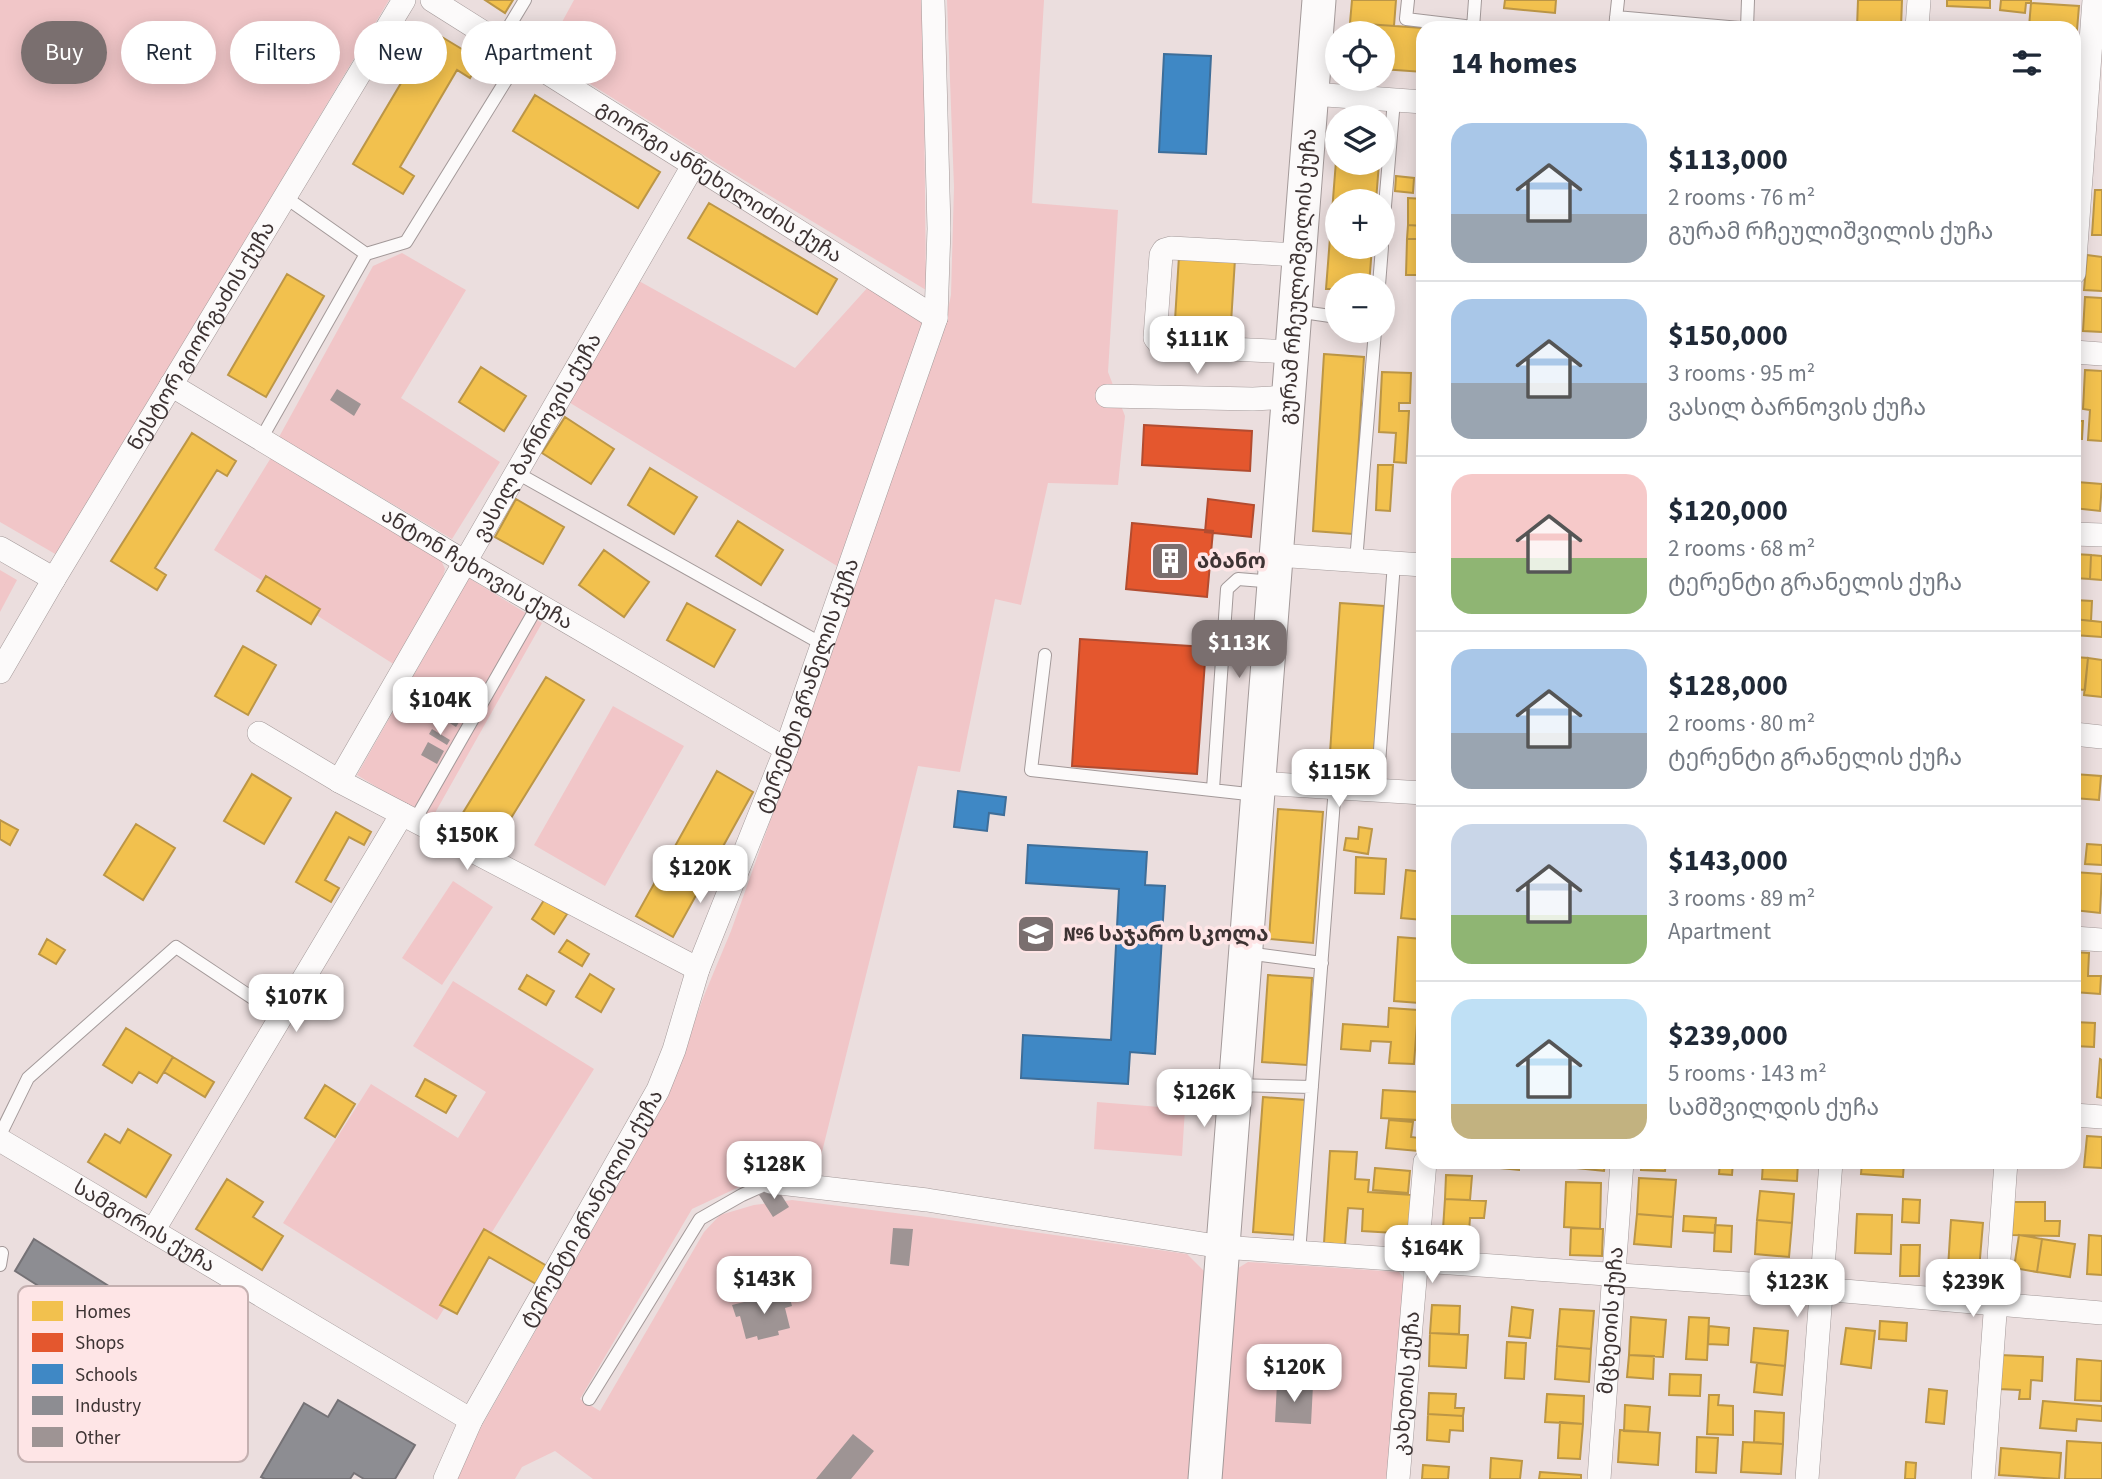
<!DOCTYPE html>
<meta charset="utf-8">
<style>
:root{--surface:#fff;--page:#f6f6f7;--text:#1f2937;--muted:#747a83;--line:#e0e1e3;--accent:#7a6f6f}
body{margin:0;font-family:"Source Sans 3","Noto Sans Georgian",sans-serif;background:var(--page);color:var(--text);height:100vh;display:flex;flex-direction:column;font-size:26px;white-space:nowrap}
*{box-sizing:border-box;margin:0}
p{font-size:23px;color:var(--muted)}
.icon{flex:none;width:38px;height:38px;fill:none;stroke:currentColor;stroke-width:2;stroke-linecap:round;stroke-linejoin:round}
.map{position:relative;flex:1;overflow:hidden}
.panel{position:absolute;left:1416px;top:21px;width:665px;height:1148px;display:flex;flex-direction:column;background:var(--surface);border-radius:21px;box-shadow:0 4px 18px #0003}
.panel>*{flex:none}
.banner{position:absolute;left:21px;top:21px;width:665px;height:63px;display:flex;gap:14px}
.tools{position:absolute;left:1325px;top:21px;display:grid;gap:14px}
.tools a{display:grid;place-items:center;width:70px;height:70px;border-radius:50%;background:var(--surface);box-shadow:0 4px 18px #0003;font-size:35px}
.price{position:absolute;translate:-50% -60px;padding:0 16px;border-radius:14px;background:#fff;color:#222;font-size:23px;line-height:46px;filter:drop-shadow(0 2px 4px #0008)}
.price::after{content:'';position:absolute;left:50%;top:42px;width:21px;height:16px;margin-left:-10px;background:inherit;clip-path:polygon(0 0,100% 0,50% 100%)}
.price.current{background:var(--accent);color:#fff}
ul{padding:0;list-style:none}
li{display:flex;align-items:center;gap:21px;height:175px;padding:0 35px}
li+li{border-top:2px solid var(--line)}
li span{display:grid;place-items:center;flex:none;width:196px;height:140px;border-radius:21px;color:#555}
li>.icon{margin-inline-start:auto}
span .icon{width:84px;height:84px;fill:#fffc;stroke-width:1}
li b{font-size:30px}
h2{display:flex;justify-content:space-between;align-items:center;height:84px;padding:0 35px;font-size:30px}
.chip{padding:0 24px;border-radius:32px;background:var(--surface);box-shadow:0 4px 18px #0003;font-size:24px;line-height:63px}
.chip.current{background:var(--accent);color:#fff}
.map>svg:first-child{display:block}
.green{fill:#f1c6c8}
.homes{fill:#f2c14e;stroke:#bc9646;stroke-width:2}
.shops{fill:#e4572e;stroke:#b24c30;stroke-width:2}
.schools{fill:#3f88c5;stroke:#3e6e99;stroke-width:2}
.industry{fill:#8d8d92;stroke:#757276;stroke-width:2}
.building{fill:#9e9494}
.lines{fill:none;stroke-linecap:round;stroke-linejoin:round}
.lane-casing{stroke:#a39999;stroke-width:14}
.street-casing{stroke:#a39999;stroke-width:24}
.secondary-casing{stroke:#a39999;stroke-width:35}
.lane{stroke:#fcfafa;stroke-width:12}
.street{stroke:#fcfafa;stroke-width:23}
.secondary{stroke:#fcfafa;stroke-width:33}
.labels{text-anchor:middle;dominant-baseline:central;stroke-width:7;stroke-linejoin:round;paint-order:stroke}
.street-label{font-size:21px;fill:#3d3333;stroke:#fee5e6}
.poi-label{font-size:21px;font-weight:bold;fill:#3d3333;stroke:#fee5e6;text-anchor:start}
.key{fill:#fee5e6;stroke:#c4b0b0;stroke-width:2}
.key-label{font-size:19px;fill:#3d3333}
</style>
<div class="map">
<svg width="2102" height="1479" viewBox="0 0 2102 1479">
<rect width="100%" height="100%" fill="#ebdede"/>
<!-- green -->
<path class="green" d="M0,0h389l-332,555 -57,-33z
M574,0h349l3,290 -197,-119 -185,-116z
M947,0h97l-12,203 86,7 -10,162 17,44 -7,69 -70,-2 -27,122 -26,-6 -35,173 -42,-6 -102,410 -43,-5 -81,38 -112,190 20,12 104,-179 16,-17 34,-10 38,-5 143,18 252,36 23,23 -18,202h-599l-38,-28 -33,16 -7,12h-58l10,-27 200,-354 36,-100 28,-67 211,-594 9,-42 3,-108z
M402,253l64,37 -65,108 99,64 -48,77 -173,-102 94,-171z
M639,281l156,87 74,-82 55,36 -87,244 -270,-165z
M272,456l167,100 6,13 -3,11 -47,85 -181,-115z
M0,570l17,10 -17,32z
M469,578l73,45 -111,197 -74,-45z
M613,706l71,40 -79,140 -71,-41z
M453,881l40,26 -51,78 -40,-27z
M453,981l141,88 -157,251 -154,-97 88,-139 87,54 28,-46 -73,-46z
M1097,1102l88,7 -3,47 -88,-7z
M1248,1262l151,10 9,11 -17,196h-175l19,-209z"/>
<!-- homes -->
<path class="homes" d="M485,0h28l-8,13z
M1352,0h44l-2,26 -44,-3z
M1505,0h51l-1,13 -51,-5z
M1858,0h44l-1,28h-44z
M1947,0h43v8l-43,-2z
M2001,0h30v3h-5l-1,10 -25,-3z
M2031,3l48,3 -2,24 -48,-3z
M1366,24l57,4v44l-41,-3v-36h-16z
M432,31l48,29 -10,18 -13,-8 -57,97 14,9 -11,18 -50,-30z
M535,95l125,77 -22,36 -125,-77z
M1337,148v15h42l-3,38h-39v46h35l-3,38h-32v4h-11z
M1396,176l18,2 -1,15 -18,-2z
M2095,190h7v45h-10z
M1408,198l15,1v27l-15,-1z
M709,203l128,76 -20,35 -129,-76z
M1408,225l15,1v13h-16z
M1407,239h16l-1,36h-16z
M2087,255l15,2v34l-18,-1z
M1179,256l56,3 -5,80 -56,-3z
M287,274l37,22 -58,101 -38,-22z
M2085,297l17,1v34l-19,-1z
M1324,354l40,3 -11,177 -40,-3z
M481,367l45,29 -22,35 -45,-29z
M2085,370l17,1v70l-14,-1 2,-30 -7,-1z
M1382,372l29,1 -1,30h-11v8h10l-3,52 -12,-1 2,-29 -17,-1z
M565,417l49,32 -23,35 -49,-31z
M2074,421h9l-1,18h-8z
M192,433l44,28 -9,15 -10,-6 -62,98 11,7 -9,15 -46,-29z
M1378,465h15l-3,46 -14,-1z
M650,468l47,29 -23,37 -46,-29z
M2077,482l25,2 -2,27 -26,-3z
M516,499l48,28 -21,37 -48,-27z
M738,521l45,29 -22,35 -45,-29z
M604,550l45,32 -25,35 -45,-32z
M2074,554l17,1 -1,24 -16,-1z
M2091,555l11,1v24l-12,-1z
M266,576l54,33 -9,15 -54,-33z
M2074,600l18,1 -1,20 -17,-2z
M687,603l48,27 -21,37 -47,-27z
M1340,603l44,3 -10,150 -44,-3z
M2074,619l28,3v15l-28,-2z
M243,646l33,19 -28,50 -33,-19z
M2074,657l14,1 -3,32 -11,-1z
M2088,658l14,2v37l-18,-2z
M546,677l38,23 -86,139 -37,-23z
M717,771l36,21 -80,145 -37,-21z
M252,774l39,24 -27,46 -40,-23z
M2074,774l27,2 -2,24 -25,-2z
M1278,809l45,3 -10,131 -44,-4z
M336,812l35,20 -7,13 -15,-8 -24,43 14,8 -8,14 -35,-20z
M0,820l18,10 -8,15 -10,-6z
M136,824l39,24 -32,52 -39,-25z
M1359,827l13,2 -4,25 -24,-4 2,-12 12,1z
M2087,844l15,1v20l-17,-1z
M1356,857l30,2 -2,35 -29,-1z
M1406,870l17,2v48l-22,-2z
M2074,872l28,2 -2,39 -26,-3z
M544,900l23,14 -13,20 -22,-15z
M1398,937l25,2 -4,64 -25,-2z
M47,939l18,11 -9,14 -17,-10z
M567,940l22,14 -7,12 -23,-14z
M2074,952l15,1 -1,23h13l-1,18 -26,-2z
M590,974l24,15 -13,23 -25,-15z
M527,975l27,16 -8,14 -27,-16z
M1268,975l44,3 -5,87 -45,-3z
M1389,1008l29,2 -4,54 -25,-1 2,-21 -20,-1 -1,10 -29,-2 2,-25 45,3z
M2074,1022l21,1 -1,24 -20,-1z
M126,1028l47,29 -16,26 -18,-11 -7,11 -29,-18z
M173,1057l41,25 -9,15 -41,-25z
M2100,1059l2,1v38l-5,-1z
M425,1079l31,17 -10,17 -30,-17z
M325,1085l30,19 -20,33 -30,-19z
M1383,1090l38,2 -2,28 -38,-2z
M1263,1097l43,3 -10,135 -43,-3z
M1389,1120l24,2 -2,15 8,1 -1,13 -32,-3z
M128,1129l43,26 -25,42 -58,-35 17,-28 15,9z
M2087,1136l15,1v31l-18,-1z
M1330,1151l27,1 -2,27 14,1 -1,12 45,3 -2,39 -49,-3 1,-22 -15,-1 -3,37 -21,-2z
M1501,1162h18v8l-18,-2z
M1577,1162h28l-1,9 -27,-3z
M1641,1162h25l-1,9 -24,-1z
M1720,1162h13l-1,13 -13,-1z
M1763,1162h35l-1,19 -35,-2z
M1862,1162h42l-1,15 -42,-3z
M1375,1168l35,3 -2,22 -35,-3z
M1446,1175l26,1 -2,24 -25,-1z
M1639,1178l37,2 -3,37 -36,-3z
M227,1179l36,23 -10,15 30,19 -21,34 -66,-41z
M1566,1182l35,1 -1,46 -36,-2z
M1760,1191l34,3 -2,29 -35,-3z
M1445,1199l41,2 -2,17h-14l-1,13 -26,-2z
M1903,1199l17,1 -1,23 -17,-1z
M2013,1202h32v19h15l-1,15 -47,-1z
M1637,1214l36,3 -2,30 -37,-3z
M1857,1214l35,1 -1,39 -36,-1z
M1684,1216l32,2 -1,15 -32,-2z
M1757,1220l35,3 -3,34 -34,-3z
M1951,1220l32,3 -4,47 -31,-2z
M1715,1225l17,1 -1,26 -17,-1z
M1571,1228l32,1 -1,27 -32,-1z
M484,1229l63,37 -11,18 -47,-27 -32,57 -17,-9z
M2019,1235l23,4 -5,33 -23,-4z
M2089,1235l13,1v39l-15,-1z
M2042,1239l33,5 -5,33 -33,-5z
M1901,1245h19l-1,31h-19z
M1432,1305l28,1 -1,28 -29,-1z
M1512,1307l21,3 -3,28 -21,-2z
M1560,1309l34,2 -3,38 -34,-3z
M1631,1317l35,3 -3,37 -34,-2z
M1689,1317l20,1 -2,42 -21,-1z
M1880,1321l27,2 -1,18 -27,-2z
M1709,1326l20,2 -1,17 -20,-1z
M1754,1328l34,3 -3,35 -34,-4z
M1846,1328l29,3 -4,37 -30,-4z
M1430,1333l38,2 -2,33 -37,-2z
M1507,1342l19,1 -2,36 -19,-1z
M1557,1346l34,3 -2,33 -34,-3z
M1629,1355l25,1 -1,23 -26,-2z
M2000,1355l43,2 -1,24 -11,-1 -1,19h-11l1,-9 -21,-1z
M2077,1359l25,2 -1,40 -26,-1z
M1757,1363l28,3 -3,29 -28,-3z
M1670,1374l31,1 -1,21 -31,-1z
M1929,1389l18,2 -3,33 -18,-2z
M1429,1393l27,1 -1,14h9l-1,8 -35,-2z
M1547,1394l37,2 -1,28 -38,-2z
M1709,1395h10l-1,10 15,1v29l-26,-1z
M2043,1401l59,5v15l-25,-2 -1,12 -36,-3z
M1625,1405l25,2 -2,25 -24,-1z
M1755,1411l29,2 -1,31 -29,-2z
M1428,1414l35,2v15l-13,-1 -1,12 -22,-2z
M1560,1422l23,2 -3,35 -22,-1z
M1620,1430l40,3 -2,32 -40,-3z
M1697,1437l21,1 -2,35 -20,-1z
M2067,1441l35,2v36h-37z
M1743,1442l40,2 -2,30 -40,-2z
M2001,1448l60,5 -2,26 -60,-4z
M1491,1458l31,3 -2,18h-30z
M1906,1462l10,1 -1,16h-10z
M1423,1465l26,2 -1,12h-26z
M1540,1472l41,3v4h-42z"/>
<!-- shops -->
<path class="shops" d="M1144,425l108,6 -2,40 -108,-6z
M1208,499l46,6 -3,32 -46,-5z
M1132,523l81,8 -6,66 -81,-8z
M1080,639l126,8 -9,127 -125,-8z"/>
<!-- schools -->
<path class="schools" d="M1164,54l47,2 -5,98 -47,-2z
M958,791l48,6 -2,18 -15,-2 -2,18 -33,-4z
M1028,845l119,7 -2,33 20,1 -10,168 -25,-2 -2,32 -107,-6 2,-43 88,5 8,-151 -93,-6z"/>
<!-- industry -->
<path class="industry" d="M34,1239l97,61 -20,32 -96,-61z
M338,1400l77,45 -20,34h-31l-10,-6 -4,6h-85l-4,-2 43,-74 24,14z"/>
<!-- building -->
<path class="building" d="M313,32l23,13 -5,8 -23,-13z
M337,389l24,15 -7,12 -24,-16z
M434,696l29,20 -7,11 -30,-19z
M432,729l18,11 -3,5 -18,-11z
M428,742l16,9 -7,13 -16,-9z
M775,1185l14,22 -16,10 -14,-22z
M893,1228l20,1 -4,37 -19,-2z
M788,1291l4,15 -7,2 5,20 -12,3 1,4 -21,5 -1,-4 -11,3 -6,-23 -4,1 -4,-12z
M1277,1383l36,2 -2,39 -36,-2z
M853,1434l21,17 -23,28h-35z"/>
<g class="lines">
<defs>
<path id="lane" d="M1408,0l-2,19 67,8
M1616,17l124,11
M1473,28l2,-28
M1615,28l3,-28
M1747,28l1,-28
M499,43l26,-43
M285,197l81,57
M1382,241l12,-141
M1379,285l3,-38
M1296,311l41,6
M261,439l105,-185 40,-12 115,-186
M517,473l305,171
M1356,561l19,-230
M1045,655l-14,115 226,25
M1213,789l14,-200 11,-10 36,3
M1377,790l17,-227
M415,820l123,-215
M1246,953l76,10
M1235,1085l77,2
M0,1135l28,-57 148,-131 105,70
M1299,1253l36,-466
M0,1265l2,-12
M589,1399l111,-180 42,-24 29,-13"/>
<g id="street">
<path id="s1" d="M432,0l504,318"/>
<path d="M1917,28l2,-28"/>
<path d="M1312,94l111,8"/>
<path d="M2074,273l20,-273"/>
<path d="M1292,352l-126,-6 -7,-3 -4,-5 6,-83 3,-5 7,-2 128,7"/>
<path d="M2074,352l28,2"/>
<path id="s2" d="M171,385l294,177 321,187"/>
<path d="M1107,396l146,3 35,-2"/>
<path d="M2074,534l28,1"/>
<path d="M0,548l54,31"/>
<path d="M1276,555l147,10"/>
<path id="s3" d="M0,672l54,-93 350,-579"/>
<path d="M259,733l80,48 359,188"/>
<path d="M2074,734l28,3"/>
<path id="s4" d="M339,781l355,-617"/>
<path d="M1259,783l164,10"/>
<path d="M2074,938l28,2"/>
<path d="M2074,1115l28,2"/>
<path id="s5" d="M0,1140l471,280"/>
<path d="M771,1182l156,18 295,47 599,42 281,24"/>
<path d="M153,1231l249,-417"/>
<path id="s6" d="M445,1479l26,-59 187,-330 16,-40 24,-81 88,-220 150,-431 3,-89 -6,-229"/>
<path id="s7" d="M1398,1479l27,-317"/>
<path id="s8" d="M1599,1479l23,-317"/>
<path d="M1807,1479l24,-317"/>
<path d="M1983,1479l23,-317"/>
</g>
<g id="secondary">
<path id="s9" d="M1205,1479l114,-1479"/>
</g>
</defs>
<!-- lane casing -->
<use href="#lane" class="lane-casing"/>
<!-- street casing -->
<use href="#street" class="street-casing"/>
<!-- secondary casing -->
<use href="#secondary" class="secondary-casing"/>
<!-- lane -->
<use href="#lane" class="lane"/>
<!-- street -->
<use href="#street" class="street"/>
<!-- secondary -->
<use href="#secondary" class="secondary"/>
</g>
<!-- icons -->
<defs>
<symbol id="building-square" viewBox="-11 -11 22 22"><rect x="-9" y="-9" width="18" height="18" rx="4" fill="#7a6f6f" stroke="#fee5e6"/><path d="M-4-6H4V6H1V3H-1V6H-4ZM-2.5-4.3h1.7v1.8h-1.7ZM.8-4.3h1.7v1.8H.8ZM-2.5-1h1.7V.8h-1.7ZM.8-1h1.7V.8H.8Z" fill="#fff"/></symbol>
<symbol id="school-square" viewBox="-11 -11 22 22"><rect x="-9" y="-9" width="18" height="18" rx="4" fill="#7a6f6f" stroke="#fee5e6"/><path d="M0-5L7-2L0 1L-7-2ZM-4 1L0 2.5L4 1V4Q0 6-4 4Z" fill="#fff"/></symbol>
</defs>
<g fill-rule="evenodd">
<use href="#building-square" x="1148" y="539" width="44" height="44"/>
<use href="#school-square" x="1014" y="912" width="44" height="44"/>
</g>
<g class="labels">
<!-- street labels -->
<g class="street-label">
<text stroke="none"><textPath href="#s1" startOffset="340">გიორგი ანწეხელიძის ქუჩა</textPath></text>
<text stroke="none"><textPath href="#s9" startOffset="1206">გურამ რჩეულიშვილის ქუჩა</textPath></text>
<text stroke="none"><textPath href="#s3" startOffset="392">ნესტორ გიორგაძის ქუჩა</textPath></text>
<text stroke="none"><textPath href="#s4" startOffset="397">ვასილ ბარნოვის ქუჩა</textPath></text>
<text stroke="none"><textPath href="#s2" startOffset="357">ანტონ ჩეხოვის ქუჩა</textPath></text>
<text stroke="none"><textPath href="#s6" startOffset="875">ტერენტი გრანელის ქუჩა</textPath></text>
<text stroke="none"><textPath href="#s6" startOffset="308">ტერენტი გრანელის ქუჩა</textPath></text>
<text stroke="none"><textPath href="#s5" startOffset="168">სამგორის ქუჩა</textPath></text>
<text stroke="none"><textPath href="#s8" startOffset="159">მცხეთის ქუჩა</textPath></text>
<text stroke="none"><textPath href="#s7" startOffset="96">კახეთის ქუჩა</textPath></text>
</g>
<!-- poi labels -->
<g class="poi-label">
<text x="1197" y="561">აბანო</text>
<text x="1063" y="934">№6 საჯარო სკოლა</text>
</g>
</g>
<!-- legend -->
<rect x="18" y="1286" width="230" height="176" rx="10" class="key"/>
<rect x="32" y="1301" width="31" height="20" fill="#f2c14e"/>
<rect x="32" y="1333" width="31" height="19" fill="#e4572e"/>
<rect x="32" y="1364" width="31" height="20" fill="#3f88c5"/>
<rect x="32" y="1396" width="31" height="19" fill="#8d8d92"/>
<rect x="32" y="1427" width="31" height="20" fill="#9e9494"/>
<g class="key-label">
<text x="75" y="1318">Homes</text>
<text x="75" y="1349">Shops</text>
<text x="75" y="1381">Schools</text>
<text x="75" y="1412">Industry</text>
<text x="75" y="1444">Other</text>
</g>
</svg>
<div class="tools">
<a><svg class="icon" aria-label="locate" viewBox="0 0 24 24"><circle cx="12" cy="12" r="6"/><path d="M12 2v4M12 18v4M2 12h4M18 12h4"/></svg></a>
<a><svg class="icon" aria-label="layers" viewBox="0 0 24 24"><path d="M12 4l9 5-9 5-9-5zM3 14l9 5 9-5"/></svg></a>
<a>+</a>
<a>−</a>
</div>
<b class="price" style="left:1197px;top:376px">$111K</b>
<b class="price current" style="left:1239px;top:680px">$113K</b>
<b class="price" style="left:440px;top:737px">$104K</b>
<b class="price" style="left:1339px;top:809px">$115K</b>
<b class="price" style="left:467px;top:872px">$150K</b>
<b class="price" style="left:700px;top:905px">$120K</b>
<b class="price" style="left:296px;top:1034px">$107K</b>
<b class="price" style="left:1204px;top:1129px">$126K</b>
<b class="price" style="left:774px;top:1201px">$128K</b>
<b class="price" style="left:1432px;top:1285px">$164K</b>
<b class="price" style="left:764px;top:1316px">$143K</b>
<b class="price" style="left:1797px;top:1319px">$123K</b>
<b class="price" style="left:1973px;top:1319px">$239K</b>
<b class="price" style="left:1294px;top:1404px">$120K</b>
<div class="banner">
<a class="chip current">Buy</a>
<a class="chip">Rent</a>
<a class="chip">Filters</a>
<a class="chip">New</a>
<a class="chip">Apartment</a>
</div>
<section class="panel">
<h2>14 homes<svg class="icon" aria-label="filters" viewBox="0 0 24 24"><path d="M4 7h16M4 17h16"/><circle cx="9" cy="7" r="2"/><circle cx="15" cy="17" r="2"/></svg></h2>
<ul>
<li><span style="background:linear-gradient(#a9c7e8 65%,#9aa5b1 0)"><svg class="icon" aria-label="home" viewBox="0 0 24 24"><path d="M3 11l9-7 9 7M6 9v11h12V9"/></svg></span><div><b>$113,000</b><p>2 rooms · 76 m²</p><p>გურამ რჩეულიშვილის ქუჩა</p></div></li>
<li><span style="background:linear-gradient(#a9c7e8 60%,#9aa5b1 0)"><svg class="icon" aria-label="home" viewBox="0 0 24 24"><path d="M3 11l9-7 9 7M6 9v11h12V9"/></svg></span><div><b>$150,000</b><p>3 rooms · 95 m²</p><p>ვასილ ბარნოვის ქუჩა</p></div></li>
<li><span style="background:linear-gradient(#f6c9c9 60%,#8fb573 0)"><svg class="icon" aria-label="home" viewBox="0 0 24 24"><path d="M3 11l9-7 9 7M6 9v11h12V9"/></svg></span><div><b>$120,000</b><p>2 rooms · 68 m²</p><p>ტერენტი გრანელის ქუჩა</p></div></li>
<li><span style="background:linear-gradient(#a9c7e8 60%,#9aa5b1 0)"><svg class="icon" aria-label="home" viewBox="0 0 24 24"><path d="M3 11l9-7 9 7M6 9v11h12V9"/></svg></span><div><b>$128,000</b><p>2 rooms · 80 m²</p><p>ტერენტი გრანელის ქუჩა</p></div></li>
<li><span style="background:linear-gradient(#c9d6e8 65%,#8fb573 0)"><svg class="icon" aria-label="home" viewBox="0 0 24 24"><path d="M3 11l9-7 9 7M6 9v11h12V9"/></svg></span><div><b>$143,000</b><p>3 rooms · 89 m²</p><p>Apartment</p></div></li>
<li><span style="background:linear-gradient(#bfe0f5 75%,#c2b280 0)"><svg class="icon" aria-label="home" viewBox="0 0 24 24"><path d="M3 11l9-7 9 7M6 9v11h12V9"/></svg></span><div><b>$239,000</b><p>5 rooms · 143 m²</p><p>სამშვილდის ქუჩა</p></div></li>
</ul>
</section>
</div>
